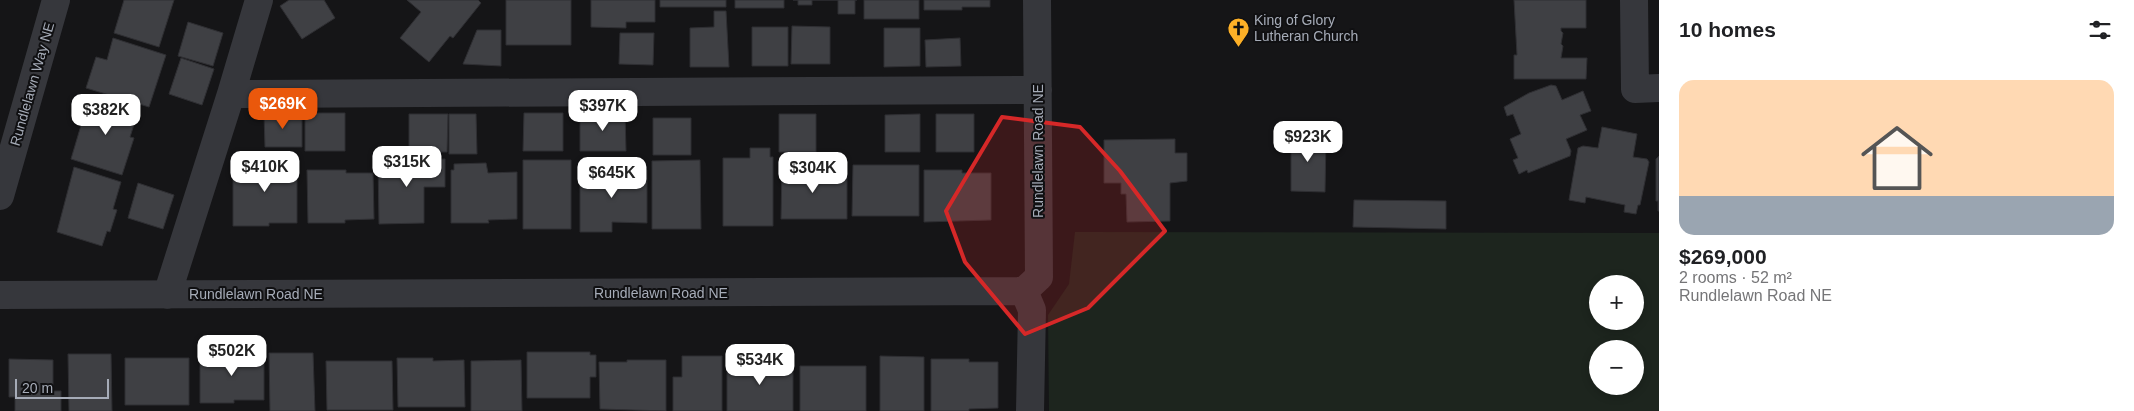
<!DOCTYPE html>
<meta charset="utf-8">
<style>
:root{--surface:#fff;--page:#f6f6f6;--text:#202124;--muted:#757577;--line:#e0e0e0;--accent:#ea580c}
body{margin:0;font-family:Arial,sans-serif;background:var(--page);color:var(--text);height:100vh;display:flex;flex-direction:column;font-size:19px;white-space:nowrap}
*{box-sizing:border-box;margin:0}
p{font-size:16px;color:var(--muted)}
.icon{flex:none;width:28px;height:28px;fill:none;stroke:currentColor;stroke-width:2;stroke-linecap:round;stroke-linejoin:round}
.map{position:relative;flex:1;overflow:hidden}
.details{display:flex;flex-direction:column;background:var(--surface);width:475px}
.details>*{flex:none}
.fabs{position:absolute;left:1589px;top:275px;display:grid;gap:10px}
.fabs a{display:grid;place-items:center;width:55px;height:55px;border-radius:50%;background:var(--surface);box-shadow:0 2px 8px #0003;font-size:25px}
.scale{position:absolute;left:15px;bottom:12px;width:94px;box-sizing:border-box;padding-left:5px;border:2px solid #a6acb8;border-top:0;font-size:14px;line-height:18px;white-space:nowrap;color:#a6acb8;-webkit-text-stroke:4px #101012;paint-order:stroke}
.price{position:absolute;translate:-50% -42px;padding:0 11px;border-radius:10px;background:#fff;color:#222;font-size:16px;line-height:32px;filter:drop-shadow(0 1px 2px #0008)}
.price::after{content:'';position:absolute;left:50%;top:30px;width:15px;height:11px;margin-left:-8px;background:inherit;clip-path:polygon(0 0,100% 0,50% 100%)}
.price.on{background:var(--accent);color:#fff}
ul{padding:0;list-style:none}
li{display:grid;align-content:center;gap:10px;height:265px;padding:0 20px}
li+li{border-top:1px solid var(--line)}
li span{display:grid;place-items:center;height:155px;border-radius:15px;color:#555}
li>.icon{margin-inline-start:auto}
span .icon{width:90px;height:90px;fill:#fffc;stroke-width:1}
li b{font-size:21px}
h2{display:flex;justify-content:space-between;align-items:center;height:60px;padding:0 20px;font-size:21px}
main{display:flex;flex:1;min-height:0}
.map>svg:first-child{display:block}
.green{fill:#1d251e;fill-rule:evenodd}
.building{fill:#3f4044;stroke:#2f2f33}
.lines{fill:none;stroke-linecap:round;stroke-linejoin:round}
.minor{stroke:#36373c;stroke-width:28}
.marked{fill:#d62828;fill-opacity:0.2;stroke:#d62828;stroke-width:4;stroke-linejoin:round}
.labels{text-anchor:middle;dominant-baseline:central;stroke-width:4;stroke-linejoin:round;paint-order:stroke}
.poi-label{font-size:14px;fill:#a6acb8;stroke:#101012;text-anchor:start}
.street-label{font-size:14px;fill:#a6acb8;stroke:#101012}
</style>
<main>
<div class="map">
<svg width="1659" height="411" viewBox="0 0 1659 411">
<rect width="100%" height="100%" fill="#151517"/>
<!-- green -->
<path class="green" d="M1075,232l584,1v178h-610l-1,-96 21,-31zM1598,284h37v37h-37zM1598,349h37v37h-37z"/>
<!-- building -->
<path class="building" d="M124,0h50l-15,47 -45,-14z
M289,0h35l11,18 -33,21 -22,-33z
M407,0h71l3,3 -28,35 -3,-2 -21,26 -29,-24 21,-26z
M506,0h65v45h-65z
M591,0h64v22h-29v6l-35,-1z
M660,0h66v7h-66z
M735,0h49v8h-49z
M793,0h64h-2v14h-17v-14h-26v5h-14v-5z
M864,0h55v19h-55z
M924,0h66v7h-28v3h-38z
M1514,0h72v28h-25v3l2,2 -2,11 2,2 -2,12h26l-1,21h-72v-24h3z
M714,11h12l3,56h-39v-39l24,-1z
M188,22l35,11 -10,33 -35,-10z
M792,26l38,1v37h-39z
M752,27h36v39h-36z
M884,28h36v38l-36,1z
M477,30h24v36l-38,-2z
M620,33h34l-1,32 -34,-1z
M113,38l53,17 -17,52 -63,-19 10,-31 11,3z
M960,38l1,28 -35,1 -1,-27z
M181,58l33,11 -12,36 -33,-11z
M1551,85l5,1 6,14 21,-9 8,20 -11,4 7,15 -21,9 5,12 -1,5 -42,17 -1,-3 -8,4 -6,-14 5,-2 -8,-19 11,-5 -8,-20 -6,2 -3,-9 25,-14z
M94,95l45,14 -9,28 4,1 -12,37 -51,-16 11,-37 3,1z
M305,113h40v38h-40z
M524,113h39v38h-40z
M580,113h45l1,38h-46z
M264,114h38v33h-37z
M409,114h39l-1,38h-38z
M449,114h27l1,40h-28z
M779,114h37v38h-37z
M920,114v38h-35v-37z
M936,114h38v38h-38z
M653,118h38v37h-38z
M1602,127l35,7 -4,23 14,2 2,3 -9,43h-2l-2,9 -12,-2 1,-7 -39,-8 -1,6 -16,-3 9,-52 5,-2 15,2z
M1291,135l35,1 -1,56 -34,-1z
M1175,139v14h12v28l-17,2v38l-43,1 -1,-28h-5v-11h-17v-43z
M750,148h20v9h3v69h-50v-68h27z
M1659,156v55h-1v-10h-2v-42z
M262,158l35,1v64h-28v3h-36v-62h29z
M378,159h67v28h-21v36l-45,1z
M523,160h48v69h-48z
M700,160l1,69h-49v-68z
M486,163l2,10 29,-1v47l-29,1 1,3h-38v-53h3v-6z
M782,165h32v3h15v7h18v44h-66z
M853,165h66v51h-67z
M74,167l47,15 -8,27 4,1 -7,22 -3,-1 -5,15 -45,-14z
M307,170h39v3h27l1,46 -29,1v3h-37z
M608,170h39v53l-35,-1v10h-32v-60h28z
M924,170h38v3h29v47l-67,2z
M138,183l36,12 -11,34 -35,-11z
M1354,200l92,1v28l-93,-2z
M527,352h63v3h6v22h-6v21h-63z
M200,353h64v47h-30v3h-34z
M269,353h44l2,58h-45z
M68,354h43l1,57h-43z
M682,356h40v55h-49v-34h9z
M880,356l44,1v54h-44z
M125,358h64v47h-64z
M397,358h36v3l31,-1 1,47h-67z
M9,359l44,1v31h8v20h-46v-14h-6z
M931,359h38v3h29v46l-29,1v2h-38z
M521,360l1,51h-51v-50z
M627,360h39v51l-66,-2 -1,-47h28z
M727,360h38v2h28v49h-66z
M326,361h66l1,49h-66z
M800,366h66v45h-66z"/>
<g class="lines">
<!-- minor -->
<path class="minor" d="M259,0l-28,94 807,-4
M1634,0l1,89 24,-1
M0,196l56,-196
M1024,291l8,19 -2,101
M0,295l1024,-4 15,-14 -2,-277
M167,295l64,-201"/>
</g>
<!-- marked area -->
<path class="marked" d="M1002,117l78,10 40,44 45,60 -77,77 -63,26 -60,-72 -19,-51z"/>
<!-- icons -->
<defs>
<symbol id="church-pin" viewBox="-11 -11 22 30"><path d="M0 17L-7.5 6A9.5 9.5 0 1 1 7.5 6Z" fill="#fdb027" stroke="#101012"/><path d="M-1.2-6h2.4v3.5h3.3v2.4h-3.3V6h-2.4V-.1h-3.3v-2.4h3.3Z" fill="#111"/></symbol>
</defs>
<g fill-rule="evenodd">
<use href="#church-pin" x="1226" y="16" width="25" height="34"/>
</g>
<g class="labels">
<!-- poi labels -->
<g class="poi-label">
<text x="1254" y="20">King of Glory<tspan x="1254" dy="16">Lutheran Church</tspan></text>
</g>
<!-- street labels -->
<g class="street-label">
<text transform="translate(32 84) rotate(-74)">Rundlelawn Way NE</text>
<text transform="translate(1038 151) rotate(-90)">Rundlelawn Road NE</text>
<text x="661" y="293">Rundlelawn Road NE</text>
<text x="256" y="294">Rundlelawn Road NE</text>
</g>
</g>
</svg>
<div class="fabs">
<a>+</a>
<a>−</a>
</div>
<div class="scale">20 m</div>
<b class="price on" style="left:283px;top:130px">$269K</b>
<b class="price" style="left:603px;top:132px">$397K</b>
<b class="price" style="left:106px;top:136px">$382K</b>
<b class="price" style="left:1308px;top:163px">$923K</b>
<b class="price" style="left:407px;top:188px">$315K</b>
<b class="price" style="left:265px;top:193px">$410K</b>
<b class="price" style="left:813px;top:194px">$304K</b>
<b class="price" style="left:612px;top:199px">$645K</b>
<b class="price" style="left:232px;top:377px">$502K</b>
<b class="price" style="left:760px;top:386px">$534K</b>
</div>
<section class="details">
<h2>10 homes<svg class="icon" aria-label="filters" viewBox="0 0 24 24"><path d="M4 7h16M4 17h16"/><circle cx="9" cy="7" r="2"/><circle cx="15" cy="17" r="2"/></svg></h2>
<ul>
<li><span style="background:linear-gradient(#ffd9b3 75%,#9aa5b1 0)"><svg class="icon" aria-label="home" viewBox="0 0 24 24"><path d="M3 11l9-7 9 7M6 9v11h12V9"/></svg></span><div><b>$269,000</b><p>2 rooms · 52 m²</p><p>Rundlelawn Road NE</p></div></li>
</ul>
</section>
</main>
